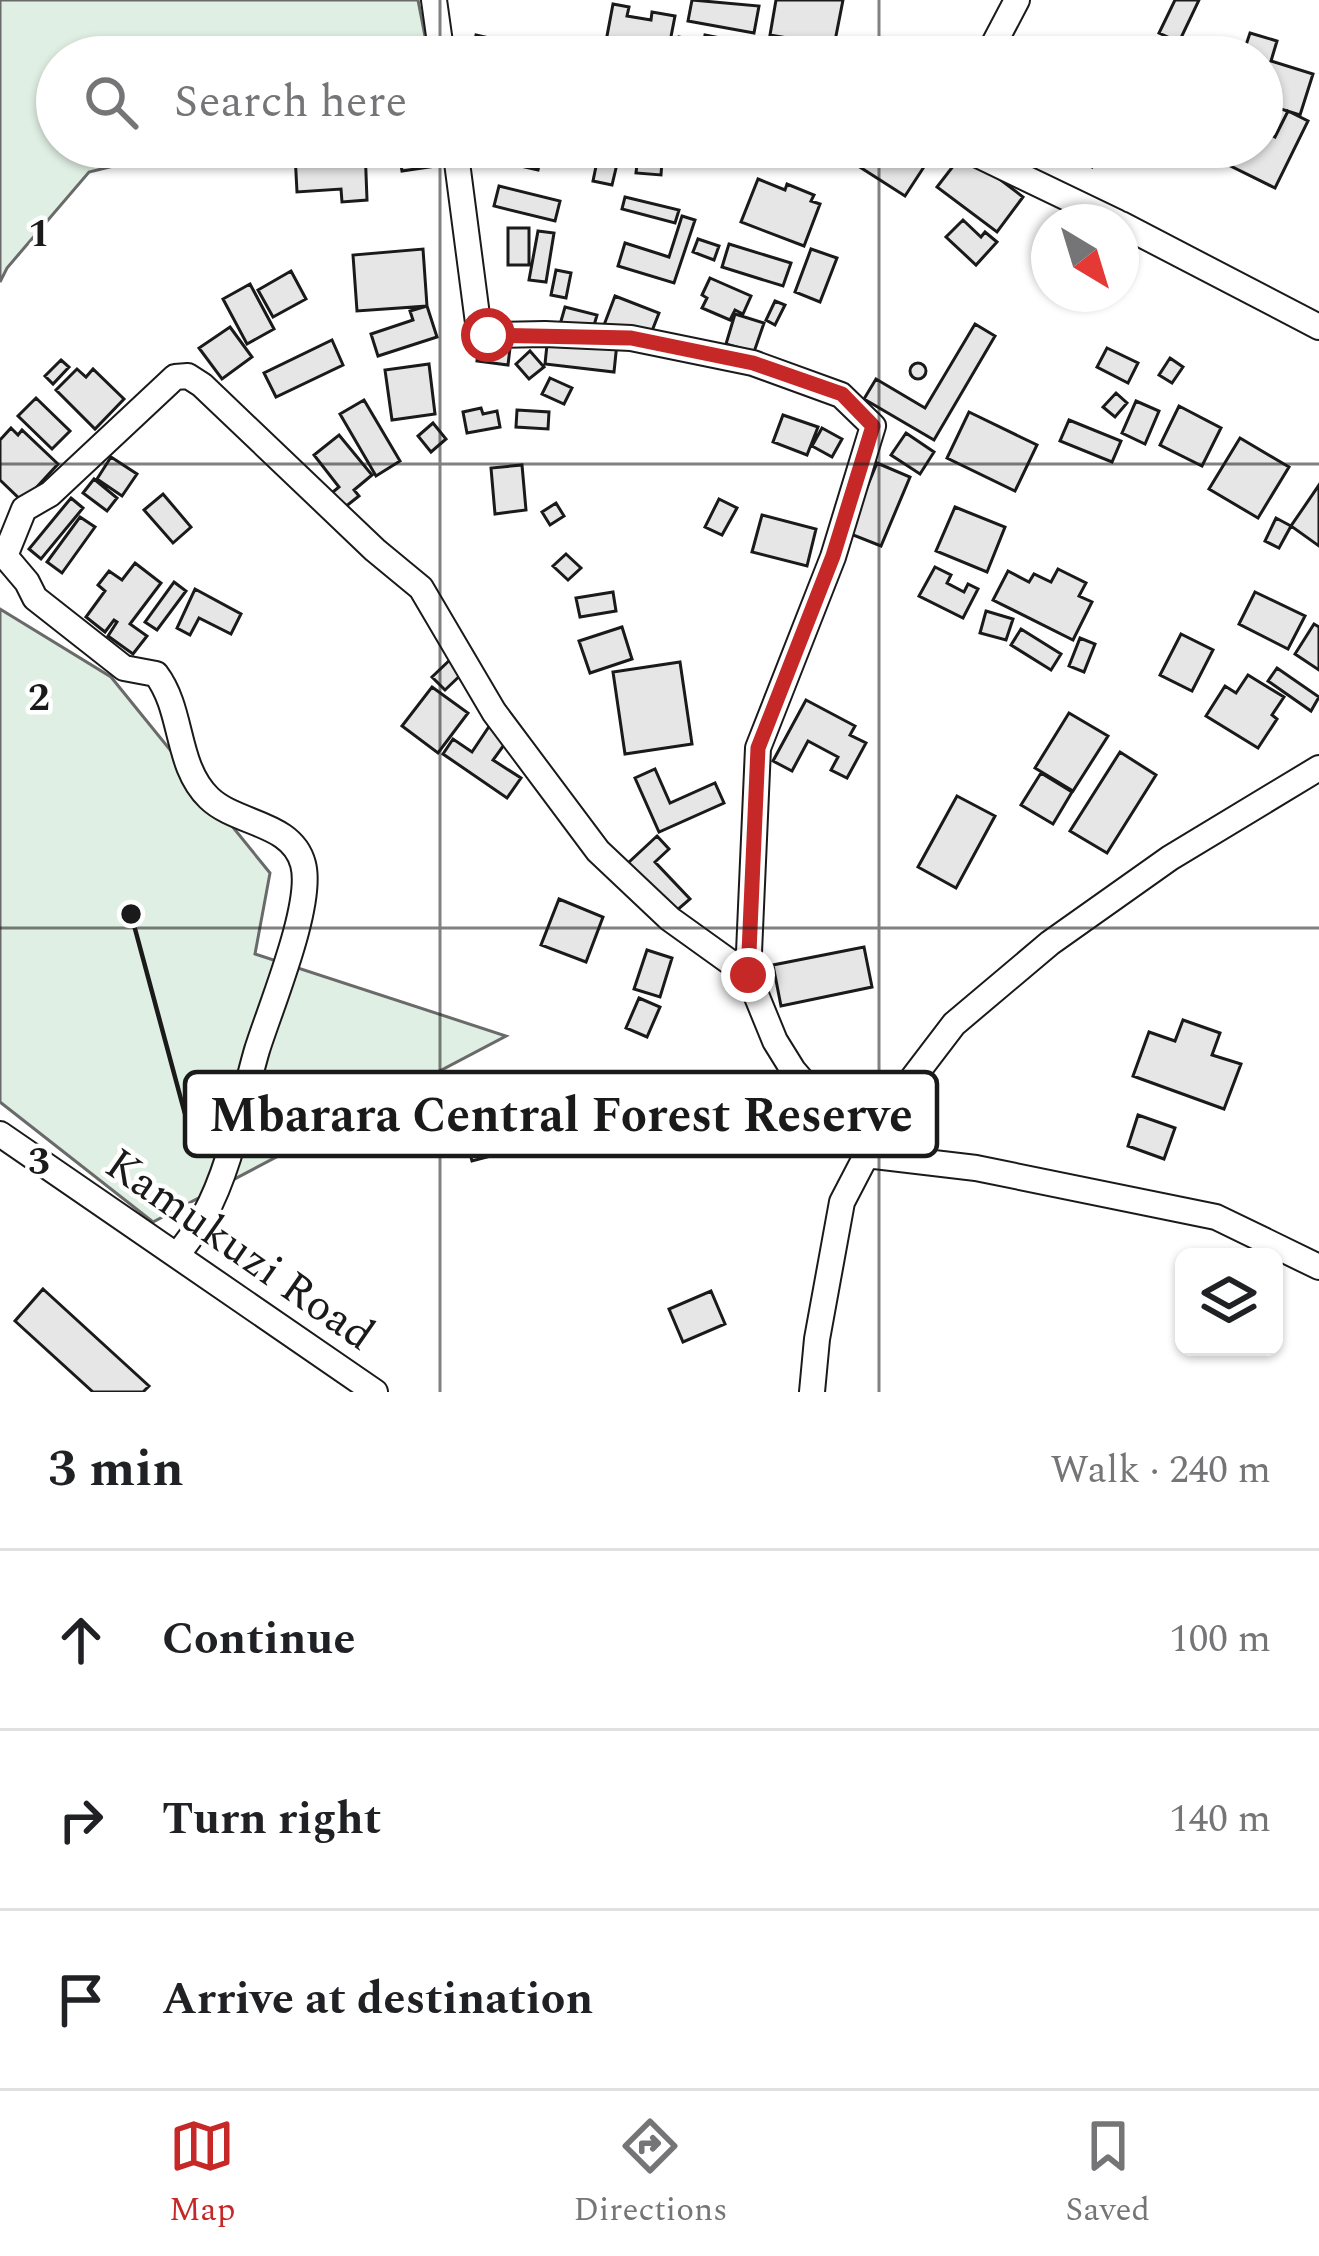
<!DOCTYPE html>
<html lang="en">
<head>
<meta charset="utf-8">
<style>
	body { margin:0; font-family:Spectral,serif; background:#f6f6f6; color:#202124 }
	.controls { position:absolute; right:36px; bottom:36px; display:grid; overflow:hidden; border-radius:18px; box-shadow:0 3px 9px #0004 }
	.controls button { width:108px; height:108px; display:grid; place-items:center; padding:0; border:0; border-bottom:3px solid #e0e0e0; background:#fff; color:#202124; font:60px sans-serif }
	.compass { position:absolute; left:1031px; top:204px; width:108px; height:108px; border-radius:50%; background:#fff; box-shadow:0 3px 9px #0004; rotate:142deg }
	.stop { position:absolute; width:36px; height:36px; margin:-27px; border:9px solid #c62828; border-radius:50%; background:#fff }
	.stop.end { background:#c62828; border-color:#fff; box-shadow:0 3px 12px #0008 }
	.list { margin:0; padding:0; list-style:none }
	h2 { display:flex; justify-content:space-between; align-items:center; height:156px; margin:0; padding:0 48px; font-size:51px }
	h2 small { font-size:39px; font-weight:400; color:#757577 }
	.list li { display:grid; grid-template-columns:78px 1fr auto; gap:36px; align-items:center; box-sizing:border-box; height:180px; padding:0 48px; border-top:3px solid #e0e0e0 }
	.list b { display:block; font-size:45px; white-space:nowrap }
	.list em { font-size:39px; font-style:normal; color:#757577 }
	.icon { flex:none; width:66px; height:66px; fill:none; stroke:currentColor; stroke-width:2; stroke-linecap:round; stroke-linejoin:round }
	.map { position:relative; flex:none; width:1319px; height:1392px; overflow:hidden }
	.search { position:absolute; background:#fff; box-shadow:0 3px 9px #0004; left:36px; right:36px; top:36px; height:132px; display:flex; align-items:center; gap:30px; box-sizing:border-box; padding:0 42px; border-radius:66px; color:#757577; font-size:45px }
	.sheet { height:696px; background:#fff }
	nav { display:flex; justify-content:space-around; align-items:center; box-sizing:border-box; height:168px; border-top:3px solid #e0e0e0; background:#fff; font-size:33px; color:#757577 }
	nav a { display:grid; justify-items:center; gap:6px }
	nav .on { color:#c62828 }
	.map>svg:first-child { display:block }
	.green { fill:#e0efe3; stroke:#6a6a6a; stroke-width:3 }
	.building { fill:#e6e6e6; stroke:#1a1a1a; stroke-width:3 }
	.lines { fill:none; stroke-linecap:round; stroke-linejoin:round }
	.street-casing { stroke:#1a1a1a; stroke-width:28 }
	.street { stroke:#fff; stroke-width:24 }
	.route { stroke:#c62828; stroke-width:15 }
	.grid { fill:none; stroke:#1a1a1a; stroke-width:3; stroke-opacity:0.55 }
	.labels { text-anchor:middle; stroke-width:9; stroke-linejoin:round; paint-order:stroke }
	.street-label { font-size:45px; fill:#1a1a1a; stroke:#fff }
	.grid-label { font-size:39px; text-anchor:middle; font-weight:bold; fill:#1a1a1a; stroke:#fff; stroke-width:9; stroke-linejoin:round; paint-order:stroke }
	.leader { fill:none; stroke:#1a1a1a; stroke-width:4.5 }
	.callout-dot { fill:#1a1a1a; stroke:#fff; stroke-width:4.5 }
	.callout { fill:#fff; stroke:#1a1a1a; stroke-width:4.5 }
	.callout-label { font-size:48px; text-anchor:middle; font-weight:bold; fill:#1a1a1a }
</style>
</head>
<body>
<div class="map">
<svg width="1319" height="1392" viewBox="0 0 1319 1392">
	<rect width="100%" height="100%" fill="#fff"/>
	<path class="green" d="M 0,0 L 418,0 L 429,57 L 57,57 L 57,147 L 191,147 L 89,172 L 7,268 L 0,282 Z
		M 0,609 L 111,677 L 270,873 L 255,954 L 506,1036 L 153,1222 L 0,1102 Z"/>
	<path class="building" d="M 692,0 L 759,6 L 754,33 L 688,21 Z
		M 776,0 L 843,0 L 834,46 L 770,35 Z
		M 1175,0 L 1199,0 L 1179,42 L 1159,33 Z
		M 613,4 L 629,7 L 627,16 L 651,20 L 652,12 L 675,16 L 668,52 L 610,40 L 607,36 Z
		M 1250,33 L 1277,41 L 1271,61 L 1313,74 L 1300,115 L 1262,103 L 1262,57 L 1242,57 Z
		M 476,35 L 572,57 L 471,57 Z
		M 705,35 L 735,41 L 733,47 L 754,51 L 753,57 L 675,57 L 679,37 L 704,42 Z
		M 1083,38 L 1122,57 L 1047,57 L 1052,46 L 1073,57 Z
		M 1288,111 L 1308,121 L 1275,188 L 1192,147 L 1262,147 L 1262,131 L 1275,137 Z
		M 340,147 L 365,147 L 367,200 L 342,202 L 341,189 L 297,192 L 295,154 L 340,151 Z
		M 398,147 L 433,147 L 436,166 L 402,171 Z
		M 478,147 L 543,147 L 538,170 L 476,156 Z
		M 600,147 L 621,147 L 612,185 L 593,181 Z
		M 639,147 L 663,147 L 661,175 L 636,173 Z
		M 862,147 L 924,147 L 933,153 L 905,196 L 852,162 Z
		M 1070,147 L 1102,147 L 1092,167 L 1067,154 Z
		M 964,152 L 1023,197 L 997,232 L 937,187 Z
		M 758,179 L 785,190 L 787,184 L 814,195 L 811,201 L 820,204 L 804,246 L 741,222 Z
		M 499,186 L 560,201 L 555,221 L 494,206 Z
		M 625,197 L 679,210 L 675,223 L 622,209 Z
		M 682,216 L 695,220 L 674,283 L 618,266 L 625,243 L 669,257 Z
		M 963,220 L 981,237 L 985,232 L 997,242 L 976,265 L 946,237 Z
		M 508,228 L 529,228 L 529,265 L 508,265 Z
		M 538,231 L 554,233 L 546,282 L 529,280 Z
		M 698,239 L 719,246 L 714,260 L 693,252 Z
		M 729,244 L 791,263 L 783,286 L 722,267 Z
		M 423,249 L 427,306 L 357,311 L 353,255 Z
		M 811,249 L 837,258 L 820,302 L 795,292 Z
		M 556,270 L 571,273 L 566,298 L 551,295 Z
		M 291,271 L 306,299 L 273,317 L 258,290 Z
		M 710,278 L 751,296 L 743,314 L 735,310 L 730,320 L 702,308 L 707,298 L 702,295 Z
		M 250,284 L 274,329 L 247,344 L 223,299 Z
		M 615,296 L 659,313 L 648,341 L 604,325 Z
		M 775,301 L 785,305 L 775,325 L 766,320 Z
		M 427,306 L 437,337 L 378,356 L 371,334 L 413,320 L 410,311 Z
		M 565,307 L 597,315 L 591,336 L 559,328 Z
		M 735,314 L 764,323 L 754,352 L 726,344 Z
		M 975,324 L 995,336 L 934,440 L 864,399 L 876,379 L 925,408 Z
		M 230,327 L 252,357 L 222,379 L 199,348 Z
		M 548,335 L 617,343 L 614,372 L 545,364 Z
		M 332,340 L 343,365 L 276,397 L 264,373 Z
		M 479,344 L 510,348 L 508,365 L 477,361 Z
		M 1107,348 L 1138,363 L 1128,383 L 1097,367 Z
		M 530,351 L 544,367 L 529,379 L 516,364 Z
		M 1170,358 L 1183,367 L 1172,383 L 1159,375 Z
		M 61,360 L 69,367 L 53,384 L 45,376 Z
		M910 371a8 8 0 1 1 16 0a8 8 0 1 1-16 0Z
		M 429,364 L 435,414 L 392,420 L 385,370 Z
		M 77,369 L 86,377 L 93,369 L 124,399 L 95,429 L 56,390 Z
		M 550,378 L 572,388 L 564,404 L 542,394 Z
		M 1116,393 L 1127,403 L 1115,417 L 1103,407 Z
		M 36,398 L 70,431 L 52,449 L 18,416 Z
		M 364,400 L 400,461 L 376,476 L 340,414 Z
		M 1136,401 L 1159,411 L 1145,444 L 1122,433 Z
		M 1179,406 L 1221,428 L 1202,466 L 1160,445 Z
		M 481,408 L 483,414 L 497,411 L 500,427 L 467,433 L 463,412 Z
		M 517,410 L 549,412 L 548,429 L 516,427 Z
		M 969,412 L 1037,445 L 1015,491 L 947,458 Z
		M 783,415 L 818,427 L 807,455 L 773,442 Z
		M 1069,420 L 1121,441 L 1112,462 L 1060,441 Z
		M 433,423 L 446,439 L 431,452 L 418,436 Z
		M 11,428 L 18,435 L 22,430 L 58,464 L 23,502 L 0,480 L 0,440 Z
		M 822,428 L 842,439 L 832,457 L 812,446 Z
		M 906,433 L 934,452 L 920,474 L 891,455 Z
		M 339,435 L 372,475 L 354,490 L 359,496 L 340,511 L 328,496 L 339,487 L 314,455 Z
		M 1240,438 L 1289,467 L 1258,518 L 1209,489 Z
		M 111,457 L 137,474 L 122,496 L 97,479 Z
		M 877,463 L 910,477 L 881,546 L 848,533 Z
		M 522,465 L 526,510 L 495,514 L 491,468 Z
		M 94,479 L 117,498 L 107,511 L 83,493 Z
		M 1319,485 L 1319,546 L 1291,526 Z
		M 163,494 L 191,527 L 173,543 L 144,510 Z
		M 71,498 L 83,508 L 41,559 L 29,549 Z
		M 719,499 L 737,508 L 722,535 L 705,527 Z
		M 556,503 L 564,516 L 550,525 L 542,512 Z
		M 955,507 L 1005,527 L 987,572 L 936,551 Z
		M 762,515 L 816,529 L 807,566 L 752,552 Z
		M 80,517 L 95,527 L 62,573 L 47,562 Z
		M 1276,518 L 1291,526 L 1279,548 L 1265,541 Z
		M 566,554 L 581,568 L 568,580 L 553,566 Z
		M 135,563 L 161,583 L 130,624 L 147,636 L 133,654 L 108,636 L 117,622 L 114,620 L 105,632 L 86,617 L 105,591 L 98,585 L 109,571 L 122,580 Z
		M 935,567 L 951,575 L 947,583 L 964,592 L 968,584 L 978,589 L 963,618 L 919,596 Z
		M 1058,569 L 1086,583 L 1079,596 L 1092,602 L 1073,640 L 993,600 L 1008,571 L 1029,582 L 1034,574 L 1051,582 Z
		M 174,582 L 186,591 L 157,630 L 145,622 Z
		M 195,589 L 241,614 L 231,634 L 199,618 L 190,635 L 177,628 Z
		M 613,592 L 616,611 L 580,617 L 576,598 Z
		M 1255,592 L 1305,616 L 1288,649 L 1239,624 Z
		M 986,611 L 1013,619 L 1006,640 L 980,633 Z
		M 1314,624 L 1319,627 L 1319,670 L 1295,654 Z
		M 622,627 L 632,659 L 590,673 L 579,641 Z
		M 1021,629 L 1061,654 L 1051,670 L 1011,645 Z
		M 1181,634 L 1213,650 L 1192,691 L 1160,675 Z
		M 1080,638 L 1095,644 L 1084,672 L 1069,666 Z
		M 455,655 L 468,668 L 445,690 L 432,677 Z
		M 680,662 L 692,744 L 625,754 L 613,672 Z
		M 1277,668 L 1319,697 L 1311,711 L 1268,681 Z
		M 1248,675 L 1284,697 L 1272,715 L 1277,719 L 1258,748 L 1206,716 L 1225,686 L 1236,693 Z
		M 432,687 L 468,713 L 438,753 L 402,726 Z
		M 806,700 L 855,726 L 850,735 L 866,743 L 847,778 L 831,770 L 838,757 L 808,741 L 792,771 L 773,761 Z
		M 1069,713 L 1108,736 L 1073,791 L 1035,768 Z
		M 490,725 L 509,738 L 493,760 L 521,778 L 507,798 L 443,754 L 453,739 L 472,752 Z
		M 1120,752 L 1156,775 L 1107,853 L 1070,831 Z
		M 655,769 L 670,803 L 715,783 L 724,803 L 659,832 L 635,778 Z
		M 1041,773 L 1072,792 L 1053,824 L 1021,805 Z
		M 957,796 L 995,816 L 956,888 L 918,867 Z
		M 657,836 L 669,849 L 655,862 L 690,899 L 675,912 L 628,863 Z
		M 559,899 L 603,917 L 586,962 L 541,945 Z
		M 864,947 L 872,987 L 781,1006 L 773,965 Z
		M 647,950 L 672,958 L 660,997 L 634,989 Z
		M 639,998 L 660,1007 L 647,1037 L 626,1028 Z
		M 1183,1020 L 1220,1033 L 1212,1055 L 1241,1064 L 1224,1109 L 1133,1076 L 1149,1032 L 1175,1041 Z
		M 497,1104 L 510,1151 L 472,1161 L 459,1115 Z
		M 1138,1115 L 1175,1128 L 1164,1159 L 1128,1146 Z
		M 43,1289 L 149,1386 L 143,1392 L 93,1392 L 15,1321 Z
		M 711,1291 L 725,1324 L 683,1342 L 669,1309 Z"/>
	<g class="lines">
		<defs>
			<path id="street" d="M 434,0 L 442,57
				M 987,57 L 1017,0
				M 455,147 L 478,323 L 488,335 L 545,334 L 631,338 L 753,363 L 841,395 L 873,426 L 833,557 L 758,748 L 748,975 L 775,1041 L 793,1070 L 866,1155 L 976,1168 L 1216,1217 L 1319,1267
				M 961,147 L 1117,222
				M 1121,224 L 1319,327
				M 0,1134 L 375,1392
				M 178,1254 C 187,1242 197,1230 204,1216 C 232,1165 241,1105 257,1050 C 270,1008 314,904 303,864 C 292,822 237,825 209,798 C 175,765 184,711 156,674 L 124,668 L 35,598 L 27,582 L 5,556 L 24,509 L 50,494 L 175,377 L 188,376 L 202,385 L 375,550 L 421,588 L 494,712 L 598,851 L 670,919 L 748,975
				M 812,1392 L 817,1339 L 842,1202 L 893,1104 L 954,1024 L 1050,943 L 1170,858 L 1319,768"/>
		</defs>
		<use href="#street" class="street-casing"/>
		<use href="#street" class="street"/>
	</g>
	<g class="lines">
		<path class="route" d="M 488,335 L 631,338 L 753,363 L 842,394 L 873,426 L 833,556 L 758,748 L 748,975"/>
	</g>
	<path class="grid" d="M 440,0 L 440,57M 879,0 L 879,57M 440,147 L 440,1392M 879,147 L 879,1392M 0,464 L 1319,464M 0,928 L 1319,928"/>
	<g class="labels">
		<g class="street-label">
			<text transform="translate(241 1248) rotate(35)" y="16">Kamukuzi Road</text>
		</g>
	</g>
	<g class="grid-label">
		<text x="39" y="246">1</text>
		<text x="39" y="710">2</text>
		<text x="39" y="1174">3</text>
	</g>
	<path class="leader" d="M131 914L185 1114"/>
	<circle class="callout-dot" cx="131" cy="914" r="12"/>
	<rect class="callout" x="185" y="1072" width="752" height="84" rx="12"/>
	<g class="callout-label">
		<text x="561" y="1131">Mbarara Central Forest Reserve</text>
	</g>
</svg>
<div class="controls">
<button><svg class="icon" aria-label="layers" viewBox="0 0 24 24"><path d="M12 4l9 5-9 5-9-5zM3 14l9 5 9-5"/></svg></button>
</div>
<svg class="compass" viewBox="-18 -18 36 36"><path d="M0-13l5 13h-10z" fill="#e53935"/><path d="M0 13l5-13h-10z" fill="#757577"/></svg>
<div class="stop" style="left:488px;top:335px"></div>
<div class="stop end" style="left:748px;top:975px"></div>
<div class="search"><svg class="icon" aria-label="search" viewBox="0 0 24 24"><circle cx="10" cy="10" r="6"/><path d="M15 15l6 6"/></svg>Search here</div>
</div>
<section class="sheet">
<h2>3 min<small>Walk · 240 m</small></h2>
<ul class="list">
<li><svg class="icon" aria-label="ahead" viewBox="0 0 24 24"><path d="M12 20V5M6 11l6-6 6 6"/></svg><div><b>Continue</b></div><em>100 m</em></li>
<li><svg class="icon" aria-label="right" viewBox="0 0 24 24"><path d="M7 20v-9h11M14 6l5 5-5 5"/></svg><div><b>Turn right</b></div><em>140 m</em></li>
<li><svg class="icon" aria-label="arrive" viewBox="0 0 24 24"><path d="M6 21V4h12l-3 4 3 4H6"/></svg><div><b>Arrive at destination</b></div></li>
</ul>
</section>
<nav>
<a class="on"><svg class="icon" aria-label="map" viewBox="0 0 24 24"><path d="M3 6l6-2 6 2 6-2v14l-6 2-6-2-6 2zM9 4v14M15 6v14"/></svg>Map</a>
<a><svg class="icon" aria-label="directions" viewBox="0 0 24 24"><path d="M12 3l9 9-9 9-9-9zM9 14v-3h6M13 9l2 2-2 2"/></svg>Directions</a>
<a><svg class="icon" aria-label="saved" viewBox="0 0 24 24"><path d="M7 4h10v16l-5-4-5 4z"/></svg>Saved</a>
</nav>
</body>
</html>
